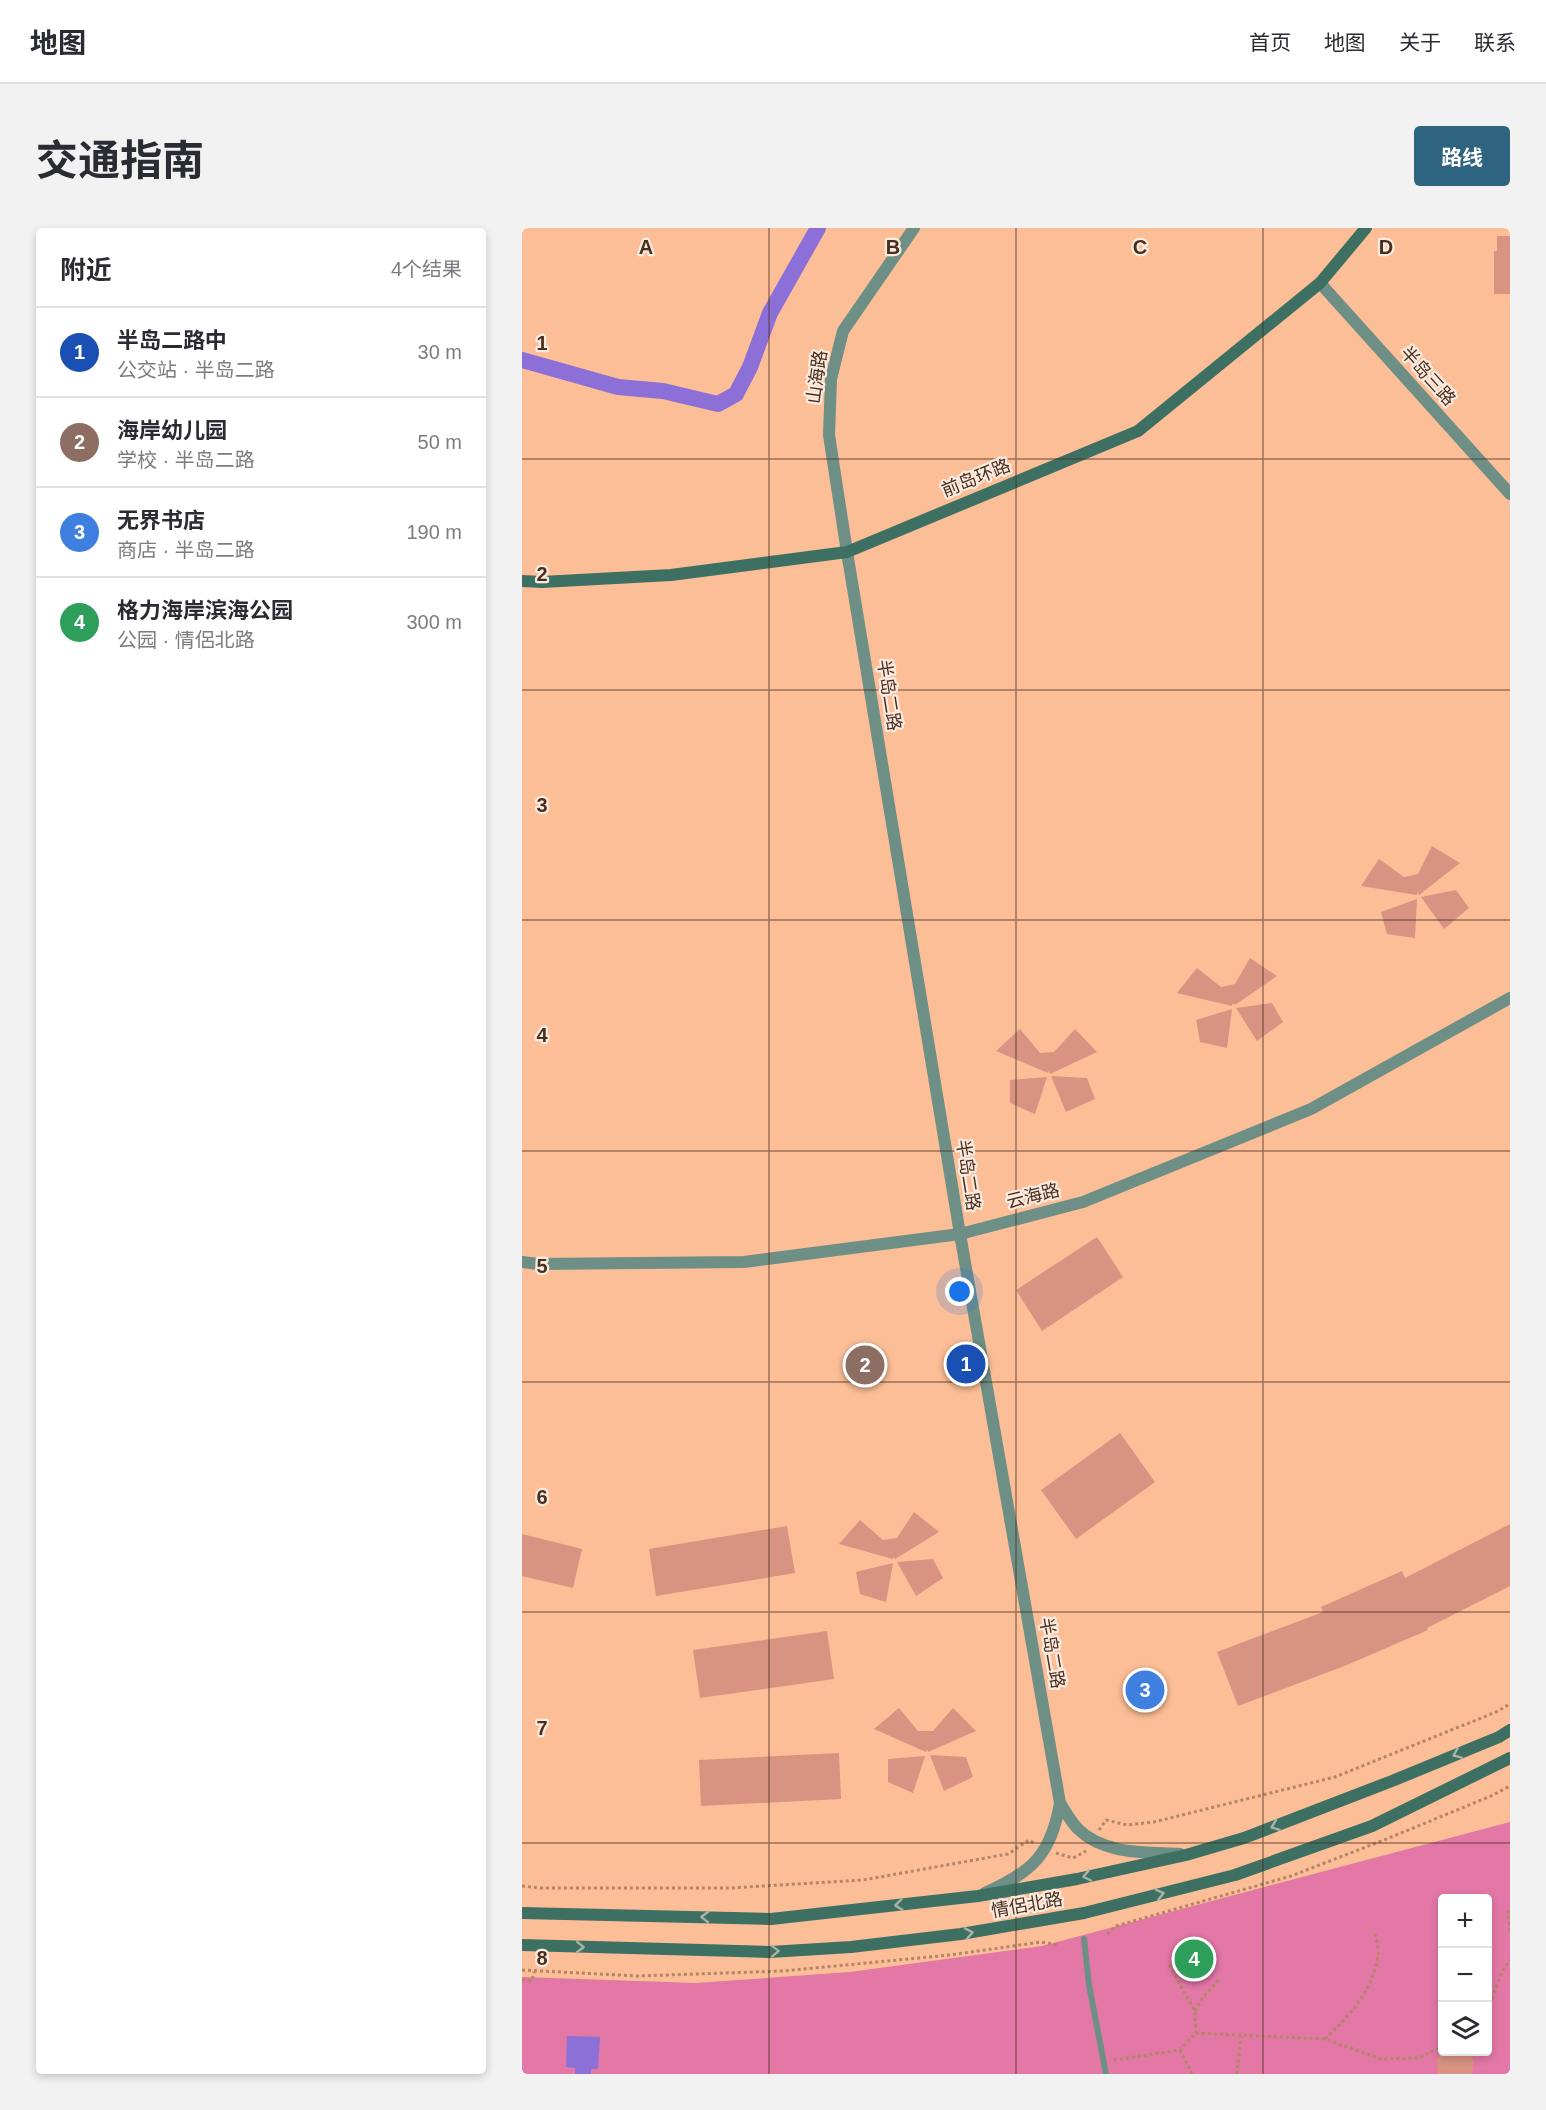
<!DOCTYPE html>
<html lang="zh">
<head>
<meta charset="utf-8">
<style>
	body { margin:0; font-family:Arial,"Noto Sans SC",sans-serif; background:#f2f2f3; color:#2b2b33 }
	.controls { position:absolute; right:18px; bottom:18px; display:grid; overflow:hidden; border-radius:6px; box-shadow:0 3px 9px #0003 }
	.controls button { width:54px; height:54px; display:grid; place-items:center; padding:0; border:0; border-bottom:2px solid #e1e1e2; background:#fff; color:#2b2b33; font:30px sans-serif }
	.you { position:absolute; left:438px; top:1064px; width:21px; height:21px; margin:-15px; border:4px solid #fff; border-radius:50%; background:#1a73e8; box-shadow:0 0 0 9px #1a73e833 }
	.badge { display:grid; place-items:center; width:39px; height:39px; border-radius:50%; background:#2f6480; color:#fff; font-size:20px; font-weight:700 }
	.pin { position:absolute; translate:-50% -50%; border:3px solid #fff; box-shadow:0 2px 6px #0006 }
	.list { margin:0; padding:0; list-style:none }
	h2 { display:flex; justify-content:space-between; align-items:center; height:78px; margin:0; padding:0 24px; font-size:26px }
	h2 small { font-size:20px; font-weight:400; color:#7c7c81 }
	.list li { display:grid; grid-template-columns:39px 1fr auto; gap:18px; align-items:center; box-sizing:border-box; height:90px; padding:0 24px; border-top:2px solid #e1e1e2 }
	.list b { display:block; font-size:22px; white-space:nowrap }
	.list p { margin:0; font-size:20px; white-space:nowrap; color:#7c7c81 }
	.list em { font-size:20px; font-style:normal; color:#7c7c81 }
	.icon { flex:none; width:33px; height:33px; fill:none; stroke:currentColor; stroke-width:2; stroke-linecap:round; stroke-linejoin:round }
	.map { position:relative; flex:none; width:988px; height:1846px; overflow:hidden; border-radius:6px }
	header { display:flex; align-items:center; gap:36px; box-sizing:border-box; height:84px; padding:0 30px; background:#fff; border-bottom:2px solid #e1e1e2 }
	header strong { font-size:28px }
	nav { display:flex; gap:33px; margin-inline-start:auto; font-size:21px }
	.intro { display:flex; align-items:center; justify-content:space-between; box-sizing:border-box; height:144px; padding:0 36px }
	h1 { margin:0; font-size:42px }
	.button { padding:15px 27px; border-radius:6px; background:#2f6480; color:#fff; font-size:21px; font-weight:700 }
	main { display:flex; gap:36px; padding:0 36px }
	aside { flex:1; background:#fff; border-radius:6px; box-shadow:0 3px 9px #0003 }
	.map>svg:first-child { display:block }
	.green { fill:#e377a6; fill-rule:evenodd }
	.water { fill:#8c6fd7 }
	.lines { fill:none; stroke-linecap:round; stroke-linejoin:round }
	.canal { stroke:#8c6fd7; stroke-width:16 }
	.building { fill:#d89382 }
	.path { stroke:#b48567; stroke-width:3; stroke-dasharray:3 3; stroke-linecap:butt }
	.lane { stroke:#6e8f85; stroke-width:6 }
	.street { stroke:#6e8f85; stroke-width:12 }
	.secondary { stroke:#3d7062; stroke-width:12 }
	.oneway { stroke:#a7b3a6 }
	.grid { fill:none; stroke:#483020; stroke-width:1.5; stroke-opacity:0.55 }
	.labels { text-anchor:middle; stroke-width:4.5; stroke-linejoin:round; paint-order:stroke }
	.street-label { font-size:18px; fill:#483020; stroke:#fdeade }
	.grid-label { font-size:20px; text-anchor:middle; font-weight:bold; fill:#483020; stroke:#fdeade; stroke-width:4.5; stroke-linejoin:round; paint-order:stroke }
</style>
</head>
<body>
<header>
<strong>地图</strong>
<nav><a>首页</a><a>地图</a><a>关于</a><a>联系</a></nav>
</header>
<div class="intro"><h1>交通指南</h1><a class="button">路线</a></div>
<main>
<aside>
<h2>附近<small>4个结果</small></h2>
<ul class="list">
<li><span class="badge" style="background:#1a4fb4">1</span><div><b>半岛二路中</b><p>公交站 · 半岛二路</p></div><em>30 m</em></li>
<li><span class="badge" style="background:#8d6e63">2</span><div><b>海岸幼儿园</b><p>学校 · 半岛二路</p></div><em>50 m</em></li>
<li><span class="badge" style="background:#3f7fe0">3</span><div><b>无界书店</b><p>商店 · 半岛二路</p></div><em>190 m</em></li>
<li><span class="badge" style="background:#2e9e5b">4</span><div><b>格力海岸滨海公园</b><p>公园 · 情侶北路</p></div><em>300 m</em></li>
</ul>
</aside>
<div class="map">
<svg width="988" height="1846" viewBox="0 0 988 1846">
	<rect width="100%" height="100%" fill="#fcbe97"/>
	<path class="green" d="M 988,1594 L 988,1846 L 0,1846 L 0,1749 L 174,1755 L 328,1744 L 520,1718 ZM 921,1670 L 966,1670 L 966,1824 L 921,1824 Z"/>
	<path class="water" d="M 45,1808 L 78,1809 L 76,1841 L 69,1841 L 69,1846 L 53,1846 L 53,1840 L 44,1839 Z"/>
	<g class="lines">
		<path class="canal" d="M 0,132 L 96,159 L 141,163 L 196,176 L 214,166 L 228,139 L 248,85 L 296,0"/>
	</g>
	<path class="building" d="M 975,8 L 988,8 L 988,66 L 972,66 L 972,23 L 975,23 Z
		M 910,618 L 938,635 L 897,667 L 895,664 L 895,667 L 839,658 L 857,631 L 882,649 L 896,646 Z
		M 934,662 L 947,680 L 922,701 L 899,669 Z
		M 895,671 L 893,710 L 865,706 L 859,684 Z
		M 728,730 L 755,748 L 713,777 L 711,775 L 710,778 L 655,765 L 675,740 L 699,759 L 713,756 Z
		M 750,775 L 761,794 L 735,813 L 714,780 Z
		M 710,781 L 705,820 L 678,814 L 674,792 Z
		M 498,801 L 518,825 L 532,824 L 553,801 L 575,824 L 528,846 L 527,843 L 526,845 L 474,823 Z
		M 529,848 L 565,850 L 573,871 L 544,884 Z
		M 525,849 L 513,886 L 488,875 L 488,852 Z
		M 575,1009 L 601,1049 L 520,1103 L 494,1062 Z
		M 598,1205 L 633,1254 L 554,1311 L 519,1262 Z
		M 392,1284 L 417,1304 L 373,1331 L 372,1329 L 371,1331 L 317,1316 L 338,1292 L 361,1312 L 375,1310 Z
		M 988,1296 L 988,1358 L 905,1400 L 906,1402 L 825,1437 L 716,1478 L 695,1424 L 801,1384 L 799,1379 L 880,1343 L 883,1350 Z
		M 265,1298 L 273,1345 L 134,1368 L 127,1321 Z
		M 0,1306 L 60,1321 L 51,1360 L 0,1348 Z
		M 411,1331 L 421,1350 L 394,1368 L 375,1334 Z
		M 371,1335 L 364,1374 L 338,1366 L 334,1344 Z
		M 305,1403 L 312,1451 L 178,1470 L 171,1422 Z
		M 377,1480 L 396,1503 L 411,1503 L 431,1480 L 454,1503 L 406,1524 L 405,1521 L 404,1524 L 352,1501 Z
		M 317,1525 L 319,1571 L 179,1578 L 177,1532 Z
		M 408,1527 L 444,1529 L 451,1549 L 422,1563 Z
		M 403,1528 L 391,1565 L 366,1554 L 366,1531 Z
		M 919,1824 L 947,1824 L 952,1833 L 950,1846 L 916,1846 L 915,1832 Z"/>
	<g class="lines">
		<path class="path" d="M 577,1602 L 584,1592 L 605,1597 L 632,1594 L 813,1549 L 974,1484 L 988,1476
			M 534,1625 L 551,1630 L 564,1623
			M 0,1658 L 19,1660 L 208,1660 L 341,1652 L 486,1626 L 507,1612 L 512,1615
			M 986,1682 L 988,1703
			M 585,1706 L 594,1698 L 769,1648 L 862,1612 L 969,1568 L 988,1558
			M 647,1737 L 673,1783 L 674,1805
			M 0,1742 L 116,1748 L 261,1743 L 428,1727 L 519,1714 L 537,1717
			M 0,1752 L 10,1753 L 12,1744
			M 966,1782 L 980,1743 L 988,1732
			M 673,1783 L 681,1769 L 697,1752
			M 803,1811 C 827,1788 851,1763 856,1728 C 857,1721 854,1712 853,1705
			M 658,1822 L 670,1846
			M 592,1832 L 658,1822 L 674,1805 L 803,1811 L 859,1831 L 897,1830 L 921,1818
			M 715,1846 L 719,1808"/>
		<path class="lane" d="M 562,1711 L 567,1757 L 584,1846"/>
		<path class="street" d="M 392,0 L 321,103 L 309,151 L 307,207 L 325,324 L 438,1006 L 538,1575 C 529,1627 510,1644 463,1665
			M 798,55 L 988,266
			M 0,1034 L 16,1036 L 222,1034 L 438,1006 L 561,974 L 789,881 L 988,770
			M 538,1575 C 543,1583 549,1594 556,1601 C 583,1627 623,1624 658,1626"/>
		<path class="secondary" d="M 0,353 L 20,354 L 149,347 L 325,324 L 616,203 L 798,55 L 844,0
			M 0,1685 L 249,1691 L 456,1668 L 555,1651 L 664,1627 L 722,1610 L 870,1553 L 977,1509 L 988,1502
			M 0,1717 L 248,1724 L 329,1719 L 439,1706 L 562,1685 L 713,1647 L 850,1598 L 988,1530"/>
	</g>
	<defs><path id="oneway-chevron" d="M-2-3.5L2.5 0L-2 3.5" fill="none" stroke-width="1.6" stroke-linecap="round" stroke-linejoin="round" transform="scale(1.5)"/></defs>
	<g class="oneway">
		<use href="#oneway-chevron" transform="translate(935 1526) rotate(157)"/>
		<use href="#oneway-chevron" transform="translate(753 1598) rotate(159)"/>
		<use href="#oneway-chevron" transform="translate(565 1648) rotate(168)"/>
		<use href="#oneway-chevron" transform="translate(638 1666) rotate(-14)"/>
		<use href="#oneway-chevron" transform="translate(377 1677) rotate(174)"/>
		<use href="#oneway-chevron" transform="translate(183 1689) rotate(-179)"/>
		<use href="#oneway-chevron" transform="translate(447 1705) rotate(-10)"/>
		<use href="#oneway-chevron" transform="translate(58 1719) rotate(1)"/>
		<use href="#oneway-chevron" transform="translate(253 1723) rotate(-2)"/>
	</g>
	<path class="grid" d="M 247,0 L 247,1846M 494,0 L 494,1846M 741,0 L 741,1846M 0,231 L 988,231M 0,462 L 988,462M 0,692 L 988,692M 0,923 L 988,923M 0,1154 L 988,1154M 0,1384 L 988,1384M 0,1615 L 988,1615"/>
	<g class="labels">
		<g class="street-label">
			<text transform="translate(906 148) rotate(48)" y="6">半岛三路</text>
			<text transform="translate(295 149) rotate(-82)" y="6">山海路</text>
			<text transform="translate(454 250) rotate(-22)" y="6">前岛环路</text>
			<text transform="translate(367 467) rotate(81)" y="6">半岛二路</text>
			<text transform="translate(446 947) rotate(81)" y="6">半岛二路</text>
			<text transform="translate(511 968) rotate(-14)" y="6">云海路</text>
			<text transform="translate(530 1425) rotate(80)" y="6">半岛二路</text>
			<text transform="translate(505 1677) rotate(-10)" y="6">情侶北路</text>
		</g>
	</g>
	<g class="grid-label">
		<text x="124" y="26">A</text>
		<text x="371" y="26">B</text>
		<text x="618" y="26">C</text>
		<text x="864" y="26">D</text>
		<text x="20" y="122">1</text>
		<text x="20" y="353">2</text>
		<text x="20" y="584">3</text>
		<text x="20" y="814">4</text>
		<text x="20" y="1045">5</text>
		<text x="20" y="1276">6</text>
		<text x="20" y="1507">7</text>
		<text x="20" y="1737">8</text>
	</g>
</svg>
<div class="controls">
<button>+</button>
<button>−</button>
<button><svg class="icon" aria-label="layers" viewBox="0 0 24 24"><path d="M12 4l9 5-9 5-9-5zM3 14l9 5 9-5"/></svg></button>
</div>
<div class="you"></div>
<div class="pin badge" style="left:444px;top:1136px;background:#1a4fb4">1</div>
<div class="pin badge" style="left:343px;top:1137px;background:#8d6e63">2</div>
<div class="pin badge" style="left:623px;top:1462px;background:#3f7fe0">3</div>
<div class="pin badge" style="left:672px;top:1731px;background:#2e9e5b">4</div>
</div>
</main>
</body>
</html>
